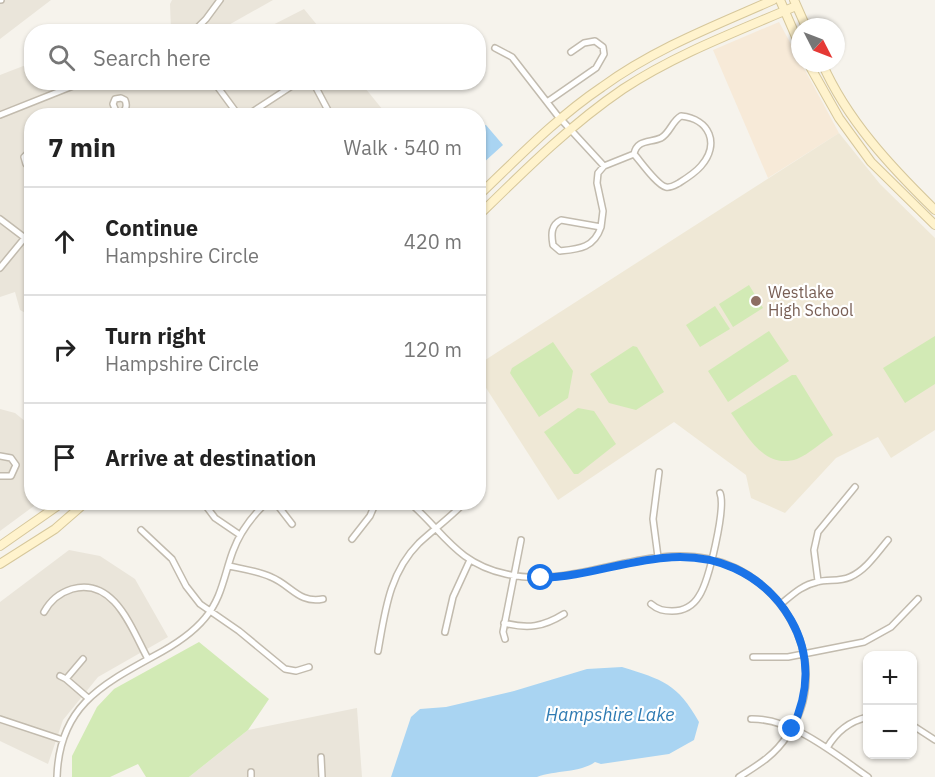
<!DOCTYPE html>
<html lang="en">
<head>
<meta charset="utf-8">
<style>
	body { margin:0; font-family:"IBM Plex Sans",sans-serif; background:#f6f6f6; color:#222 }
	.controls { position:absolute; right:18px; bottom:18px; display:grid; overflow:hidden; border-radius:12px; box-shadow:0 2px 4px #0004 }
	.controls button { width:54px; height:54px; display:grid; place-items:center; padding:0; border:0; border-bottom:2px solid #e0e0e0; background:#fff; color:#222; font:30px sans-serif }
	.compass { position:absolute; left:791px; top:18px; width:54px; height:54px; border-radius:50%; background:#fff; box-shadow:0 2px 4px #0004; rotate:132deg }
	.stop { position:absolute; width:18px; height:18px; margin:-14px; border:4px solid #1a73e8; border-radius:50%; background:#fff }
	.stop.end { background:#1a73e8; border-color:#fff; box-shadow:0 2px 6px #0008 }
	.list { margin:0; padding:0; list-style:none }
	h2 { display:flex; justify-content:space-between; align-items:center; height:78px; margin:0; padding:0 24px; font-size:26px }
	h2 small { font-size:20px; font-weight:400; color:#767676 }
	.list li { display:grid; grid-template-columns:39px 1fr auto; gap:18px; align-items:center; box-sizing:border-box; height:108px; padding:0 24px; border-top:2px solid #e0e0e0 }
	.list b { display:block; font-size:22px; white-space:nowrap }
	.list p { margin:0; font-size:20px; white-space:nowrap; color:#767676 }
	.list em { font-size:20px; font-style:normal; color:#767676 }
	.icon { flex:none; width:33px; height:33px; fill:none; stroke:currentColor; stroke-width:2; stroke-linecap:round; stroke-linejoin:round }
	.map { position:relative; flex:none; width:935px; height:777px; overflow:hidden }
	.search { position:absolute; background:#fff; box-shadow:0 2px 4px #0004; left:24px; top:24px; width:462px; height:66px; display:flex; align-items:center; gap:15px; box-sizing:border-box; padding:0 21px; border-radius:24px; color:#767676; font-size:22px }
	.panel { position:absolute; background:#fff; box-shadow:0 2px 4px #0004; left:24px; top:108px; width:462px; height:402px; border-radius:24px }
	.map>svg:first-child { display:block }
	.residential { fill:#eae5da }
	.commercial { fill:#f7ead8 }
	.education { fill:#efe8d6 }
	.green { fill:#d2eab5 }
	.water { fill:#a9d4f2 }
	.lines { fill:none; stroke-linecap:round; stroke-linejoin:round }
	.street-casing { stroke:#c2bbae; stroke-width:8 }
	.secondary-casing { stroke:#d6c79b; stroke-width:10 }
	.street { stroke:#fff; stroke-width:5 }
	.secondary { stroke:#fff3cd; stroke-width:8 }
	.route { stroke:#1a73e8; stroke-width:8 }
	.education-dot { fill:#8d6e63; stroke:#fff; stroke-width:2 }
	.labels { text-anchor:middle; stroke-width:4.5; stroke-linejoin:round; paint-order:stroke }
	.education-label { font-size:16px; fill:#785e54; stroke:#fff; text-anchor:start }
	.water-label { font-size:18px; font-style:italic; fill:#2e7ab2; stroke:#fff }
</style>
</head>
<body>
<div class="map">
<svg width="935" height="777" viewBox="0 0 935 777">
	<rect width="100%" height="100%" fill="#f6f3ec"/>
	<path class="residential" d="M 0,0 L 51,0 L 0,39 Z
		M 172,0 L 273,0 L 218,31 L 169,32 L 171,30 L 170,4 Z
		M 304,9 L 322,31 L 259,32 Z
		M 31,63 L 32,82 L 361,83 L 387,115 L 32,116 L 31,316 L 20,310 L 15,292 L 0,297 L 0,75 Z
		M 0,409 L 15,413 L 31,426 L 32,502 L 38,503 L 0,531 Z
		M 69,550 L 100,556 L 135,579 L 168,637 L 98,677 L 63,720 L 48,764 L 0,741 L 0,602 Z
		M 357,708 L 362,777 L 189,777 L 248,730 Z"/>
	<path class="commercial" d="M 779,22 L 839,133 L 768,178 L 713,50 Z"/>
	<path class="education" d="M 839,133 L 880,184 L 935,238 L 935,430 L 891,458 L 878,437 L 836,458 L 785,513 L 751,498 L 746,475 L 674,422 L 558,500 L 479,377 L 479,364 Z"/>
	<path class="green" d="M 749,285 L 763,308 L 733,327 L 719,304 Z
		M 715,306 L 730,329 L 700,347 L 686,325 Z
		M 769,331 L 789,361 L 728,402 L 708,371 Z
		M 935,336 L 935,384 L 905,403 L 883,368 Z
		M 553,342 L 573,371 L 568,398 L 539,417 L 510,373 L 512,368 Z
		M 633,346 L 637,347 L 664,392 L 636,410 L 609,403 L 590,374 Z
		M 792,375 L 796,375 L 833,435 C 822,442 809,454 797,459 C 764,470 746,434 731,413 Z
		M 578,408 L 594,411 L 616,444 L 578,474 L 574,474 L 544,432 Z
		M 199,642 L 269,699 L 248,730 L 189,777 L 146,777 L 138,764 L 110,777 L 72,777 L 72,756 L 97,707 L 114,689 Z"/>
	<path class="water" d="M 486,125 L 503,145 L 482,164 L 479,163 L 479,128 Z
		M 622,667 C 663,680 677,683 699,722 L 694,740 L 669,754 L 601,764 L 595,762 C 580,773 555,770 537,777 L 391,777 L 411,717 L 420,709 L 446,707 L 514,691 L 587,669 Z"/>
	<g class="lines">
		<defs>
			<path id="street" d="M 0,0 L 1,0
				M 277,31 L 277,32
				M 193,32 L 206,19 L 220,0
				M 495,48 L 512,57 L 557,115 L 604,166
				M 214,82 L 239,116
				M 313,82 L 331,116
				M 547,102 L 596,68 L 604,54 L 603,47 L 595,41 L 584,43 L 571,52
				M 0,115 L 83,82
				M 118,116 L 113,104 L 115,99 L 121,98 L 125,100 C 128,107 125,110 120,116
				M 246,116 L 298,82
				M 681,116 C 710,119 720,144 701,166 C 695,173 687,178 679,183 C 675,185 671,188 666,187 C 657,185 641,162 634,154 C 637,139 650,143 661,138 C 670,133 672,121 681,116 Z
				M 32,153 L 27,154 L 24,157 L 26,164 L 32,169
				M 0,219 L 25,238
				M 561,220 L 601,227 C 594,248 579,249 560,251 L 553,245 C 551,234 551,225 561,220 Z
				M 601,227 L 603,211 L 597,183 L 598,173 L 604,166 L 634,154
				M 0,268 L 32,229
				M 0,456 L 11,458 L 16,465 L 11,476 L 0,476
				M 203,502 L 215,518 L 240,535
				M 275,502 L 292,524
				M 409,502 C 444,532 456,563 506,574 C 574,590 641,544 709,559 C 786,576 835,666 787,736 C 775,755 758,765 739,777
				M 141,530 L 172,559 L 186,586 L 200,604 L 239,631 L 285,669 L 296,671 L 309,667
				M 352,539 L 370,516 L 376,502
				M 658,557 L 653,519 L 659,472
				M 229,566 C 243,569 258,571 271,577 C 291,585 299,604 323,599
				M 818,581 L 814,550 L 818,532 L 855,487
				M 651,604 C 658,610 664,611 672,611 C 684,611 693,606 699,596 C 709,581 726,508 720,493
				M 781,604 C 792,595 802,585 817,582 C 828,579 839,582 850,577 C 866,570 877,553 888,540
				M 44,612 C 50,601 59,593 72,589 C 115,577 132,630 148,659
				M 504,623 C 528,629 543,627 564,614
				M 445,632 L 453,597 L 470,560
				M 505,639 L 503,632 L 521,540
				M 378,651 C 385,612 389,573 419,543 C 434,529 451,517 465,502
				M 753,657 L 788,657 L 864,642 L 891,627 L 918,599
				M 60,676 L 66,679 L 88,698
				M 66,679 L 83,659
				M 0,719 L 63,740
				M 751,719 C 792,718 835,754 868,777
				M 912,725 L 935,740
				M 827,748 C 836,732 850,721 868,717
				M 321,757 L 322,777
				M 251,772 L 251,777
				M 57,777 C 59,708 99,686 154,656 C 173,646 191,635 205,618 C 222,598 224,575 233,551 C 240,532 252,516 267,502"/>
			<path id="secondary" d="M 780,0 L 800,46
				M 794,0 L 806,27
				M 808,63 L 839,118 L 871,162 L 935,225
				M 822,63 C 847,120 891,167 935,210
				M 478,196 C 518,158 556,118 602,87 C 654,49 714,26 773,0
				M 478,216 C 524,171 570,125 623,89 C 676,54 738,31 796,6
				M 0,546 L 63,502
				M 0,564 L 55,529 L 86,502"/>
		</defs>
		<use href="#street" class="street-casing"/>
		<use href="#secondary" class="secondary-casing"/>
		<use href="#street" class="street"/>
		<use href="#secondary" class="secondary"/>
	</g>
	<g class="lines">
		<path class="route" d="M 541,578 C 607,576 670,539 734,568 C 758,579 778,597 791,620 C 811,655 809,693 792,729"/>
	</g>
	<circle class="education-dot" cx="756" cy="301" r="6"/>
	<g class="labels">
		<g class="education-label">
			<text x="768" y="298">Westlake<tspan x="768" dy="18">High School</tspan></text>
		</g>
		<g class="water-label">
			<text x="610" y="721">Hampshire Lake</text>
		</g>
	</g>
</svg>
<div class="controls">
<button>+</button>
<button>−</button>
</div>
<svg class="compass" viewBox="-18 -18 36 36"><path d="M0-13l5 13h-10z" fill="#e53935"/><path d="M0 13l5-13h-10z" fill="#767676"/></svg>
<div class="stop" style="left:541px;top:578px"></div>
<div class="stop end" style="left:792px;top:729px"></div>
<div class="search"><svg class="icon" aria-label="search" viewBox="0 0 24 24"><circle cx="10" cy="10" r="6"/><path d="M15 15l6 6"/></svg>Search here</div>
<section class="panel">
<h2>7 min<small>Walk · 540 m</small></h2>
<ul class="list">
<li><svg class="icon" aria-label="ahead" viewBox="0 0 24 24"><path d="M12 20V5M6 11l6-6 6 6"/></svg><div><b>Continue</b><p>Hampshire Circle</p></div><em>420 m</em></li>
<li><svg class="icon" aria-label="right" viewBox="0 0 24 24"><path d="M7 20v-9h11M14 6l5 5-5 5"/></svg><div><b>Turn right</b><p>Hampshire Circle</p></div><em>120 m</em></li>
<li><svg class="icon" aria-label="arrive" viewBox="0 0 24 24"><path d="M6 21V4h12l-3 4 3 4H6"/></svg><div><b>Arrive at destination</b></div></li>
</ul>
</section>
</div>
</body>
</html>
